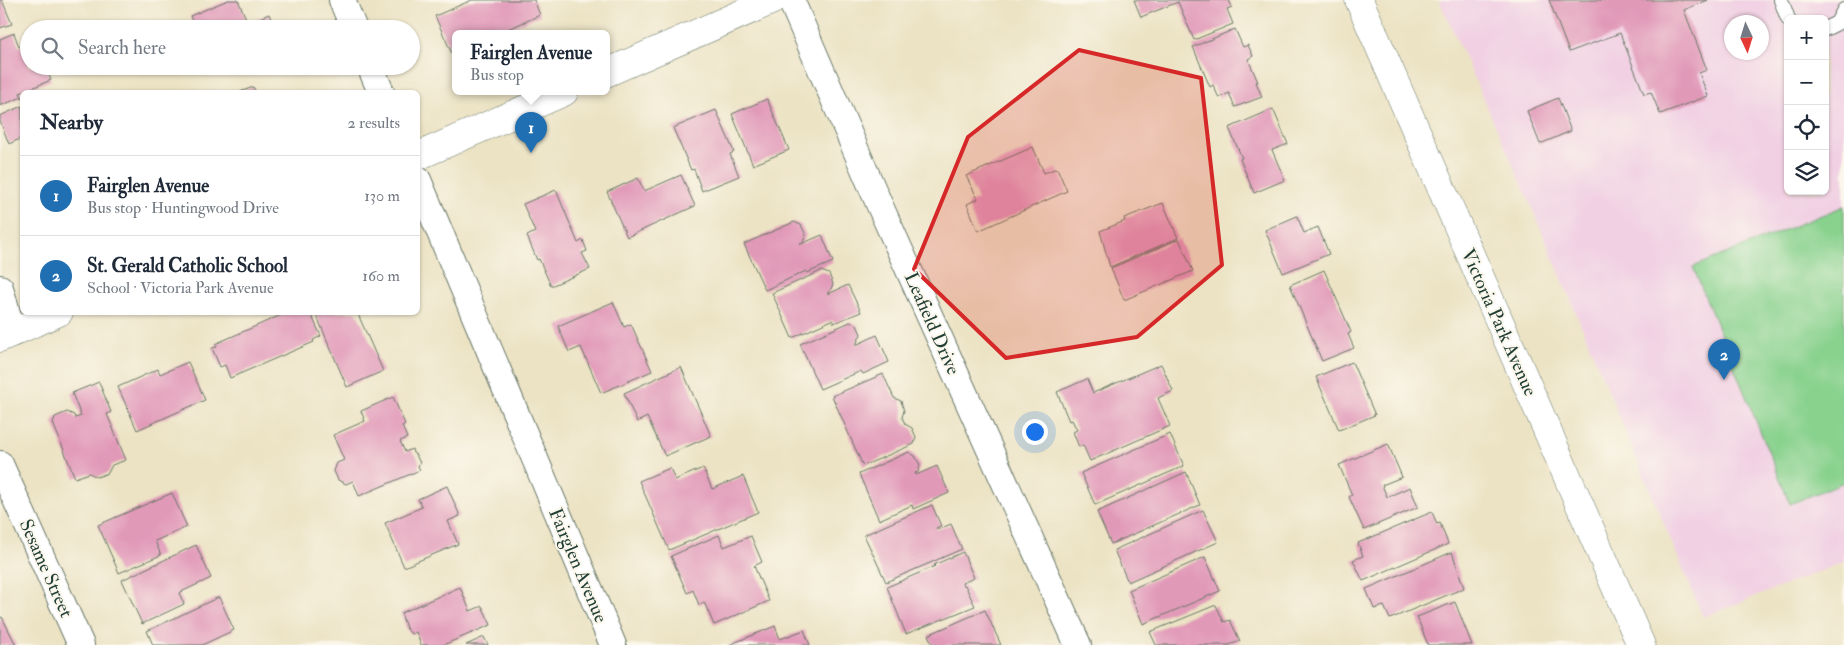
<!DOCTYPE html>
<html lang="en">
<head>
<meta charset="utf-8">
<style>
	body { margin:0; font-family:"IM FELL Double Pica",serif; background:#f2f2f3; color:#1f2937 }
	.controls { position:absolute; right:15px; top:15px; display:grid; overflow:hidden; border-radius:8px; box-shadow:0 1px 4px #0004 }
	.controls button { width:45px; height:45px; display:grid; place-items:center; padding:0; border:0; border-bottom:1px solid #e0e1e3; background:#fff; color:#1f2937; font:25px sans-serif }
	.compass { position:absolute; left:1724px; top:15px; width:45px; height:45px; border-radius:50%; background:#fff; box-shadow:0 1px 4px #0004; rotate:176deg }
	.you { position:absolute; left:1034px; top:431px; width:18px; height:18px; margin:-12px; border:4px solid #fff; border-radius:50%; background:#1a73e8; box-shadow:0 0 0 8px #1a73e833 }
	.badge { display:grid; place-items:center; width:32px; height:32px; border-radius:50%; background:#1f6fb2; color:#fff; font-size:16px; font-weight:700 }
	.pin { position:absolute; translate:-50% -41px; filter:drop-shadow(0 1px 2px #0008) }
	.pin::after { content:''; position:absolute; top:26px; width:18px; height:15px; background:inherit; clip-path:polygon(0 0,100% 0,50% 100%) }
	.popup { position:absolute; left:452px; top:30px; width:158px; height:65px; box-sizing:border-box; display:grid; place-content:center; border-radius:8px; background:#fff; filter:drop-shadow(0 1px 4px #0005); font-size:16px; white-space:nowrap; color:#747a83 }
	.popup b { font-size:19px; color:#1f2937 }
	.popup::after { content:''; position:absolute; left:50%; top:100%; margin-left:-10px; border:10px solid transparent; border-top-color:#fff }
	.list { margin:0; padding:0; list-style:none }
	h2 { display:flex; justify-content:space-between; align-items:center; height:65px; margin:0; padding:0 20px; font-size:21px }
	h2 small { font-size:16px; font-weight:400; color:#747a83 }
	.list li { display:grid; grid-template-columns:32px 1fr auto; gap:15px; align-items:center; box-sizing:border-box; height:80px; padding:0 20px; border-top:1px solid #e0e1e3 }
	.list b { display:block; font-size:19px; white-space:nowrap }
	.list p { margin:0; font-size:16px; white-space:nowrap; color:#747a83 }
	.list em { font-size:16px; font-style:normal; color:#747a83 }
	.icon { flex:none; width:28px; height:28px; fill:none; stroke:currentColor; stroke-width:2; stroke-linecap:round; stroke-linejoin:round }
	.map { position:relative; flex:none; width:1844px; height:645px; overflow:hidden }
	.search { position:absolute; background:#fff; box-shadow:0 1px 4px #0004; left:20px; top:20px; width:400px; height:55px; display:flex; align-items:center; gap:12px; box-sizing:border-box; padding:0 18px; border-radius:28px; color:#747a83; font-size:19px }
	.panel { position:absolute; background:#fff; box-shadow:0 1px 4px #0004; left:20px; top:90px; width:400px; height:225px; border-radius:8px }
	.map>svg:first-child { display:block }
	.built { fill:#f1d0e3; fill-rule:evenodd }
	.green { fill:#89d28e; stroke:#548861 }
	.building { fill:#e199b8 }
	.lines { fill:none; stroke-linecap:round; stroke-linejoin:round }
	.service-casing { stroke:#677766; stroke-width:16 }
	.minor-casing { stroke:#677766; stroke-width:28 }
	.tertiary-casing { stroke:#677766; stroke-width:29 }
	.secondary-casing { stroke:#677766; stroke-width:29 }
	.service { stroke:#fff; stroke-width:14 }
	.minor { stroke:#fff; stroke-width:26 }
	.tertiary { stroke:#fff; stroke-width:28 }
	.secondary { stroke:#fff; stroke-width:28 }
	.marked { fill:#d62828; fill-opacity:0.2; stroke:#d62828; stroke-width:4; stroke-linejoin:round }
	.labels { text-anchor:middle; stroke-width:4; stroke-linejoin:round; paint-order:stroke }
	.street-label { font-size:19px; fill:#1f3d34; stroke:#fbf7ec }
</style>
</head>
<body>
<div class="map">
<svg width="1844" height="645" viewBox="0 0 1844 645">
	<rect width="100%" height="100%" fill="#fbf7ec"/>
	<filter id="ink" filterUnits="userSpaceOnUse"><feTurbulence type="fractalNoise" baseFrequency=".02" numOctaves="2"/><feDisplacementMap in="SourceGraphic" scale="10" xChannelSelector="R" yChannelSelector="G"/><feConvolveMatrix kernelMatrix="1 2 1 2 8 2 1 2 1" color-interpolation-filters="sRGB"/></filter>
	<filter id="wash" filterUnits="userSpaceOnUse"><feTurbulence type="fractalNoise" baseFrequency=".0096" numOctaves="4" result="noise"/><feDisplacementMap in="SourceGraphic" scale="20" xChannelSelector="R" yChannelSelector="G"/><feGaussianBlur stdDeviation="1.12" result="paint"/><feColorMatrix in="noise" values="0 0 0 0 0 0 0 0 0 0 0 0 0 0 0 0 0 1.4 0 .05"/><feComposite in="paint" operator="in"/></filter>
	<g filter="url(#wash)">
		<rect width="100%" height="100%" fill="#ece3c4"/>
		<path class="built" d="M 1439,0 L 1844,0 L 1844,562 L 1703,617 L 1528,198 ZM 1788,19 L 1825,19 L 1825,191 L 1788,191 ZM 1732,22 L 1762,22 L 1762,52 L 1732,52 Z"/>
		<path class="green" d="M 1844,206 L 1844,482 L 1790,504 L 1693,267 Z"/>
		<g id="blocks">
			<path class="building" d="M 0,0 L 2,0 L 12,24 L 0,28 Z
				M 228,0 L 238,0 L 248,23 L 269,14 L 275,29 L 195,29 L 190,16 Z
				M 472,0 L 534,0 L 540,15 L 497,34 L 456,34 L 456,52 L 452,54 L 435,16 Z
				M 1134,0 L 1229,0 L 1232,7 L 1227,9 L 1233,24 L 1194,40 L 1178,2 L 1141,17 Z
				M 1549,0 L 1708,0 L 1684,10 L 1707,70 L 1699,73 L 1708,96 L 1660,114 L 1651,92 L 1644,94 L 1620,33 L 1569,52 Z
				M 1235,29 L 1243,47 L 1248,45 L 1253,56 L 1248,59 L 1258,82 L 1256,82 L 1262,97 L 1235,107 L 1229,93 L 1219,98 L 1213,85 L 1210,87 L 1193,47 Z
				M 14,33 L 19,47 L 29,43 L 29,66 L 45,66 L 51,80 L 20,93 L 22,97 L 0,106 L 0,39 Z
				M 253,87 L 256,92 L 240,92 Z
				M 1558,98 L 1571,131 L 1540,144 L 1527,111 Z
				M 767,99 L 789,150 L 753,165 L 732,114 Z
				M 22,106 L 22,138 L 9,144 L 0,121 L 0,116 Z
				M 1273,109 L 1288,144 L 1272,150 L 1285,180 L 1254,193 L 1240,159 L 1242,158 L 1229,128 Z
				M 716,110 L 734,152 L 730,154 L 739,176 L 702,191 L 694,169 L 691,170 L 673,128 Z
				M 1033,147 L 1044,173 L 1057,168 L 1067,191 L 978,231 L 967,204 L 978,199 L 966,176 Z
				M 681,175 L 695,206 L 627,237 L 607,192 L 638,178 L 644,191 Z
				M 556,190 L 578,243 L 583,240 L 587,251 L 582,253 L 590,269 L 551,286 L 539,259 L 537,260 L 527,236 L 535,232 L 523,204 Z
				M 1163,203 L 1178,238 L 1110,267 L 1100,231 L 1125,221 L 1124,218 Z
				M 1297,216 L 1304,233 L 1318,227 L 1329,254 L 1283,273 L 1265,230 Z
				M 794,222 L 801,225 L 806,235 L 803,242 L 800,243 L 801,244 L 822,235 L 833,262 L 807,273 L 806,271 L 765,290 L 744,244 Z
				M 1179,239 L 1193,271 L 1124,300 L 1111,268 Z
				M 1324,270 L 1351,332 L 1348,334 L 1354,348 L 1322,361 L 1290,285 Z
				M 821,271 L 829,274 L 833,284 L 830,291 L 828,292 L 828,294 L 848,285 L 861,312 L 834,323 L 832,320 L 792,338 L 772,293 Z
				M 613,302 L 624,327 L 631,324 L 652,371 L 601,393 L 581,347 L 569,352 L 558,326 Z
				M 288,312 L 310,312 L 321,336 L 313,340 L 314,342 L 230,378 L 225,365 L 220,367 L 212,348 L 217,347 L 215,344 Z
				M 315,312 L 357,312 L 383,371 L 347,387 Z
				M 850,322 L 857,325 L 861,334 L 856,345 L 877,335 L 889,362 L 863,374 L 861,371 L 820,389 L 800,344 Z
				M 188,362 L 205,400 L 137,430 L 118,387 L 158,369 L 160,374 Z
				M 1352,362 L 1375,415 L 1339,430 L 1316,377 Z
				M 1161,364 L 1173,391 L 1158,398 L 1170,426 L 1090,461 L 1083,445 L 1079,447 L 1073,432 L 1077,430 L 1072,420 L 1069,421 L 1057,392 L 1087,379 L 1093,393 Z
				M 681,367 L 711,436 L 665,456 L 647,417 L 637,422 L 624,393 Z
				M 883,374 L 894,398 L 901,401 L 904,411 L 902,417 L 905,424 L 912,428 L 916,437 L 914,444 L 863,466 L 832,396 Z
				M 99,382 L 111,412 L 107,414 L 126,460 L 112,465 L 108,473 L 97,477 L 89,473 L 75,478 L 53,423 L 55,417 L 67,412 L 74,415 L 75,418 L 81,416 L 72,393 Z
				M 393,397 L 405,424 L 402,426 L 407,438 L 400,441 L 405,452 L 412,449 L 413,453 L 416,455 L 420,463 L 418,466 L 420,470 L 359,496 L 353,481 L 346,484 L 338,480 L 334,471 L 337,463 L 344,460 L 333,435 L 365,421 L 361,411 Z
				M 1170,434 L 1184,466 L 1095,505 L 1081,473 Z
				M 1388,444 L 1402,477 L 1382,485 L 1387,497 L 1410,487 L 1418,507 L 1364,530 L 1349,497 L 1352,495 L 1339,465 Z
				M 909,452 L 915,456 L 920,465 L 918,472 L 915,473 L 916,475 L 937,466 L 949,493 L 913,509 L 912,505 L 879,520 L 859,474 Z
				M 670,468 L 675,480 L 703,468 L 712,489 L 743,476 L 758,512 L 669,550 L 639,481 Z
				M 1186,472 L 1200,505 L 1111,544 L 1097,512 Z
				M 447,486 L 460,516 L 448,521 L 458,544 L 404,567 L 385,523 L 422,507 L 418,499 Z
				M 172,493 L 187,527 L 155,541 L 161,555 L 119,573 L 98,525 Z
				M 932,505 L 941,526 L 936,528 L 937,530 L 951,524 L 962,549 L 886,582 L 864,535 Z
				M 1203,510 L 1218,542 L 1128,582 L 1114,550 Z
				M 1432,512 L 1437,524 L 1440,523 L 1448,544 L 1363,581 L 1353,560 L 1363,556 L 1358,543 Z
				M 719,535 L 724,547 L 751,536 L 762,562 L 754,566 L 769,601 L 714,625 L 704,602 L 699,605 L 693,590 L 687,593 L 671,556 Z
				M 196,545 L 211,578 L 179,593 L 184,604 L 142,624 L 122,580 Z
				M 963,552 L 974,578 L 962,583 L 963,585 L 965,585 L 975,606 L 906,634 L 887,587 L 935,566 L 934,565 Z
				M 1452,552 L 1464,588 L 1390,619 L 1384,606 L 1374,609 L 1366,589 Z
				M 1205,557 L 1220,591 L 1143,624 L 1129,590 Z
				M 460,587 L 470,611 L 482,606 L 491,625 L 443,645 L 421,645 L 416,632 L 411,634 L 406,628 L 401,613 Z
				M 219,597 L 234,630 L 202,645 L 153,645 L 147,631 Z
				M 1455,602 L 1472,645 L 1428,645 L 1417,617 Z
				M 1216,605 L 1224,622 L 1230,620 L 1240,641 L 1229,645 L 1156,645 L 1150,632 Z
				M 985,610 L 1001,645 L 933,645 L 928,635 Z
				M 2,617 L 16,645 L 0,645 L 0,618 Z
				M 775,626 L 780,639 L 804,630 L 810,645 L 729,645 Z
				M 484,637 L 488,645 L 466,645 Z"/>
		</g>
	</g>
	<g filter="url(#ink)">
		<use href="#blocks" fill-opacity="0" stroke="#677766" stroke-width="1"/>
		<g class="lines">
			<defs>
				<path id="service" d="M 1781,0 L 1788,19
					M 1825,29 L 1837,23 L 1844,10"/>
				<path id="minor" d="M 342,0 L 354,29
					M 791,0 L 880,206 L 1078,645
					M 370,66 L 381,92
					M 418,180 L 613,645
					M 0,288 L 13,333
					M 0,464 L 81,645"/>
				<path id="tertiary" d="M 606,73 L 773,0
					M 418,156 L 564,92
					M 0,338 L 59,312"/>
				<path id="secondary" d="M 1359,0 L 1641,645"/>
			</defs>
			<use href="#service" class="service-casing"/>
			<use href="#minor" class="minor-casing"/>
			<use href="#tertiary" class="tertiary-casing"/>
			<use href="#secondary" class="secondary-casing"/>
			<use href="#service" class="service"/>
			<use href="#minor" class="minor"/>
			<use href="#tertiary" class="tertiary"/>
			<use href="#secondary" class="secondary"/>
		</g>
	</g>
	<path class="marked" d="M 1079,50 L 1201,78 L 1222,265 L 1137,337 L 1006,358 L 914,269 L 968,137 Z"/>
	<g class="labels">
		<g class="street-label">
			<text transform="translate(1500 322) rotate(66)" y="7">Victoria Park Avenue</text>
			<text transform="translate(933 323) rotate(66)" y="7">Leafield Drive</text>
			<text transform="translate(579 565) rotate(67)" y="7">Fairglen Avenue</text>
			<text transform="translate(47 568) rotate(66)" y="7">Sesame Street</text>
		</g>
	</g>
</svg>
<div class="controls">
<button>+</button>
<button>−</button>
<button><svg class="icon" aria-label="locate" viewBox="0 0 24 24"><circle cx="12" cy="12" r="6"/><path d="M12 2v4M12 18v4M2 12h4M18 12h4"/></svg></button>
<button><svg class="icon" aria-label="layers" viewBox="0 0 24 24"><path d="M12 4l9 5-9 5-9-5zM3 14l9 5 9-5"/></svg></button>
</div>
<svg class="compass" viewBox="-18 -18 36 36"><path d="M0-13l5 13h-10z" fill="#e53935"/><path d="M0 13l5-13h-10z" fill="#747a83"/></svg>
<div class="you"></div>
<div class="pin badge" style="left:531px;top:153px">1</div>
<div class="popup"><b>Fairglen Avenue</b>Bus stop</div>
<div class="pin badge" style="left:1724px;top:380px">2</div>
<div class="search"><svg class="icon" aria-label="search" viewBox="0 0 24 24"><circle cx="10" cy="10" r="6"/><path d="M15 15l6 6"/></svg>Search here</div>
<section class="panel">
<h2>Nearby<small>2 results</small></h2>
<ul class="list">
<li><span class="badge">1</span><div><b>Fairglen Avenue</b><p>Bus stop · Huntingwood Drive</p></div><em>130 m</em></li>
<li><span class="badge">2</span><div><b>St. Gerald Catholic School</b><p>School · Victoria Park Avenue</p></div><em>160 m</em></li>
</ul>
</section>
</div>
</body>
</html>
